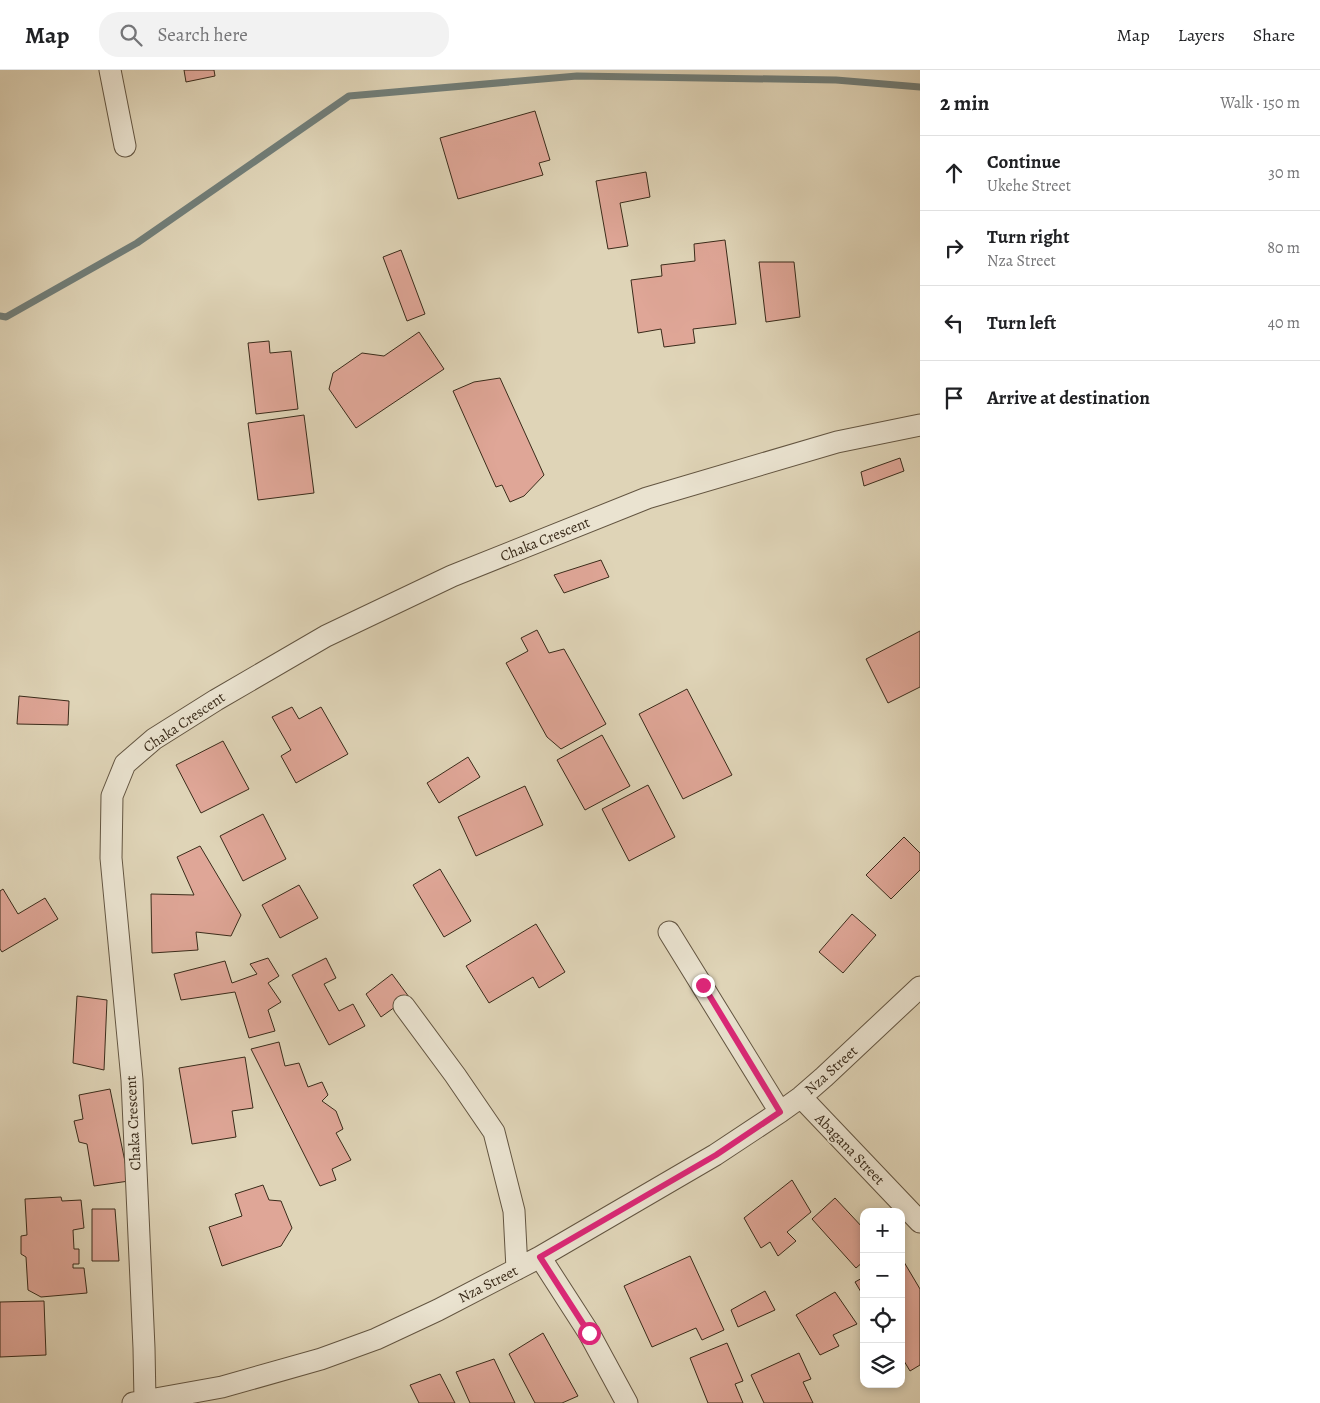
<!DOCTYPE html>
<html lang="en">
<head>
<meta charset="utf-8">
<style>
	body { margin:0; font-family:Alegreya,serif; background:#f2f2f2; color:#202124 }
	.controls { position:absolute; right:15px; bottom:15px; display:grid; overflow:hidden; border-radius:10px; box-shadow:0 2px 8px #0003 }
	.controls button { width:45px; height:45px; display:grid; place-items:center; padding:0; border:0; border-bottom:1px solid #e0e0e0; background:#fff; color:#202124; font:25px sans-serif }
	.stop { position:absolute; width:15px; height:15px; margin:-11px; border:4px solid #db2777; border-radius:50%; background:#fff }
	.stop.end { background:#db2777; border-color:#fff; box-shadow:0 1px 5px #0008 }
	.list { margin:0; padding:0; list-style:none }
	h2 { display:flex; justify-content:space-between; align-items:center; height:65px; margin:0; padding:0 20px; font-size:21px }
	h2 small { font-size:16px; font-weight:400; color:#757577 }
	.list li { display:grid; grid-template-columns:32px 1fr auto; gap:15px; align-items:center; box-sizing:border-box; height:75px; padding:0 20px; border-top:1px solid #e0e0e0 }
	.list b { display:block; font-size:19px; white-space:nowrap }
	.list p { margin:0; font-size:16px; white-space:nowrap; color:#757577 }
	.list em { font-size:16px; font-style:normal; color:#757577 }
	.icon { flex:none; width:28px; height:28px; fill:none; stroke:currentColor; stroke-width:2; stroke-linecap:round; stroke-linejoin:round }
	.map { position:relative; flex:none; width:920px; height:1333px; overflow:hidden }
	header { display:flex; align-items:center; gap:30px; box-sizing:border-box; height:70px; padding:0 25px; background:#fff; border-bottom:1px solid #e0e0e0 }
	header strong { font-size:24px }
	nav { display:flex; gap:28px; margin-inline-start:auto; font-size:18px }
	.search { width:350px; height:45px; background:#f2f2f2; display:flex; align-items:center; gap:12px; box-sizing:border-box; padding:0 18px; border-radius:20px; color:#757577; font-size:19px }
	main { display:flex }
	aside { flex:1; background:#fff }
	.map>svg:first-child { display:block }
	.lines { fill:none; stroke-linecap:round; stroke-linejoin:round }
	.stream { stroke:#717e79; stroke-width:7 }
	.building { fill:#dfa697; stroke:#3a2b1a }
	.minor-casing { stroke:#635541; stroke-width:23 }
	.minor { stroke:#eae3d0; stroke-width:21 }
	.route { stroke:#db2777; stroke-width:6 }
	.labels { text-anchor:middle; stroke-width:4; stroke-linejoin:round; paint-order:stroke }
	.street-label { font-size:15px; fill:#3a2b1a; stroke:#eae3d0 }
</style>
</head>
<body>
<header>
<strong>Map</strong>
<div class="search"><svg class="icon" aria-label="search" viewBox="0 0 24 24"><circle cx="10" cy="10" r="6"/><path d="M15 15l6 6"/></svg>Search here</div>
<nav><a>Map</a><a>Layers</a><a>Share</a></nav>
</header>
<main>
<div class="map">
<svg width="920" height="1333" viewBox="0 0 920 1333">
	<rect width="100%" height="100%" fill="#dfd4b7"/>
	<filter id="stains"><feTurbulence type="fractalNoise" baseFrequency=".004" numOctaves="4"/><feColorMatrix values="0 0 0 0 .2 0 0 0 0 .09 0 0 0 0 .02 0 0 0 .5 -.17"/></filter>
	<radialGradient id="worn" r=".72"><stop offset=".6" stop-color="#630" stop-opacity="0"/><stop offset="1" stop-color="#630" stop-opacity=".3"/></radialGradient>
	<g class="lines">
		<path class="stream" d="M 0,246 L 6,247 L 137,173 L 349,26 L 577,6 L 836,10 L 920,17"/>
	</g>
	<path class="building" d="M 184,0 L 214,0 L 215,6 L 186,12 Z
		M 535,41 L 550,90 L 539,93 L 543,105 L 458,129 L 440,68 Z
		M 646,102 L 650,127 L 620,133 L 628,176 L 608,179 L 596,111 Z
		M 725,170 L 736,254 L 693,259 L 695,273 L 664,277 L 661,259 L 638,263 L 631,210 L 662,206 L 661,195 L 695,191 L 694,174 Z
		M 401,180 L 425,244 L 407,251 L 383,187 Z
		M 759,192 L 794,192 L 800,247 L 766,252 Z
		M 419,262 L 444,299 L 356,358 L 329,319 L 333,303 L 362,283 L 384,286 Z
		M 269,271 L 270,283 L 291,281 L 298,339 L 256,344 L 248,273 Z
		M 500,308 L 544,405 L 524,426 L 510,432 L 502,415 L 496,417 L 453,321 L 474,312 Z
		M 304,345 L 314,423 L 258,430 L 248,353 Z
		M 900,388 L 904,401 L 864,416 L 861,402 Z
		M 601,490 L 609,507 L 564,523 L 554,505 Z
		M 537,560 L 549,583 L 564,579 L 606,654 L 561,679 L 547,667 L 506,593 L 528,581 L 521,568 Z
		M 920,561 L 920,617 L 888,633 L 866,589 Z
		M 687,619 L 732,705 L 683,729 L 639,644 Z
		M 19,626 L 69,631 L 68,655 L 17,654 Z
		M 292,637 L 299,649 L 321,637 L 348,684 L 296,713 L 281,686 L 291,680 L 272,647 Z
		M 602,665 L 630,716 L 585,740 L 557,690 Z
		M 223,671 L 249,719 L 201,743 L 176,695 Z
		M 468,687 L 480,707 L 439,733 L 427,713 Z
		M 648,715 L 675,767 L 629,791 L 602,739 Z
		M 525,716 L 543,755 L 476,786 L 458,747 Z
		M 263,744 L 286,789 L 243,811 L 220,766 Z
		M 904,767 L 920,783 L 920,800 L 891,829 L 866,805 Z
		M 200,776 L 241,845 L 231,866 L 196,862 L 198,880 L 152,883 L 151,824 L 194,825 L 177,787 Z
		M 440,799 L 471,851 L 444,867 L 413,815 Z
		M 299,815 L 318,848 L 280,868 L 262,835 Z
		M 3,819 L 18,844 L 45,828 L 58,849 L 2,882 L 0,879 L 0,821 Z
		M 852,844 L 876,865 L 843,903 L 819,882 Z
		M 536,854 L 565,902 L 539,918 L 533,907 L 489,933 L 466,896 Z
		M 268,888 L 279,906 L 268,913 L 281,932 L 268,940 L 275,961 L 249,968 L 235,922 L 181,930 L 174,904 L 225,891 L 232,913 L 257,904 L 250,894 Z
		M 326,888 L 336,908 L 324,914 L 339,941 L 353,934 L 365,956 L 329,975 L 292,905 Z
		M 392,904 L 409,927 L 381,947 L 366,924 Z
		M 77,926 L 107,930 L 104,1000 L 73,993 Z
		M 279,972 L 285,996 L 299,993 L 308,1017 L 322,1012 L 328,1025 L 322,1031 L 336,1041 L 343,1059 L 336,1063 L 351,1090 L 332,1099 L 336,1110 L 320,1116 L 251,979 Z
		M 245,987 L 253,1038 L 232,1041 L 236,1067 L 192,1074 L 179,998 Z
		M 110,1019 L 129,1111 L 94,1116 L 87,1074 L 79,1072 L 74,1051 L 83,1049 L 79,1025 Z
		M 792,1110 L 811,1142 L 787,1162 L 796,1171 L 778,1186 L 770,1172 L 761,1178 L 744,1148 Z
		M 263,1115 L 269,1130 L 281,1131 L 292,1158 L 281,1176 L 222,1196 L 209,1157 L 242,1146 L 235,1124 Z
		M 61,1127 L 62,1131 L 81,1130 L 84,1158 L 73,1160 L 74,1179 L 79,1179 L 79,1194 L 73,1194 L 73,1198 L 84,1198 L 87,1223 L 41,1227 L 28,1220 L 26,1187 L 21,1184 L 21,1166 L 27,1165 L 25,1129 Z
		M 835,1128 L 864,1159 L 864,1191 L 856,1198 L 812,1149 Z
		M 92,1139 L 115,1139 L 119,1191 L 92,1191 Z
		M 690,1186 L 724,1260 L 702,1270 L 696,1258 L 652,1277 L 624,1216 Z
		M 901,1187 L 920,1219 L 920,1295 L 910,1301 L 901,1286 Z
		M 864,1207 L 864,1227 L 855,1212 Z
		M 765,1221 L 775,1240 L 738,1257 L 731,1240 Z
		M 835,1222 L 857,1254 L 833,1265 L 839,1276 L 820,1285 L 796,1245 Z
		M 44,1231 L 46,1285 L 0,1287 L 0,1232 Z
		M 543,1263 L 578,1326 L 562,1333 L 535,1333 L 509,1284 Z
		M 727,1273 L 743,1311 L 735,1314 L 743,1333 L 708,1333 L 690,1288 Z
		M 799,1283 L 811,1309 L 803,1312 L 813,1333 L 764,1333 L 751,1305 Z
		M 494,1289 L 515,1333 L 470,1333 L 456,1302 Z
		M 440,1304 L 455,1333 L 419,1333 L 410,1315 Z"/>
	<g class="lines">
		<defs>
			<path id="minor" d="M 110,0 L 125,76
				M 669,862 L 780,1042
				M 404,936 L 455,1005 L 494,1062 L 514,1141 L 517,1199
				M 801,1027 L 920,1152
				M 540,1187 L 589,1263 L 627,1333
				M 145,1331 L 144,1278 L 132,1010 L 111,788 L 112,726 L 125,694 L 154,669 L 216,630 L 326,566 L 452,506 L 647,428 L 837,372 L 920,355
				M 133,1333 L 222,1317 L 321,1289 L 376,1269 L 438,1240 L 540,1187 L 715,1085 L 780,1042 L 801,1027 L 824,1007 L 920,917"/>
		</defs>
		<use href="#minor" class="minor-casing"/>
		<use href="#minor" class="minor"/>
	</g>
	<g class="lines">
		<path class="route" d="M 589,1263 L 540,1187 L 716,1085 L 780,1042 L 703,915"/>
	</g>
	<g class="labels">
		<g class="street-label">
			<text transform="translate(545 469) rotate(-22)" y="5">Chaka Crescent</text>
			<text transform="translate(184 652) rotate(-34)" y="5">Chaka Crescent</text>
			<text transform="translate(831 1000) rotate(-42)" y="5">Nza Street</text>
			<text transform="translate(133 1053) rotate(-93)" y="5">Chaka Crescent</text>
			<text transform="translate(850 1079) rotate(46)" y="5">Abagana Street</text>
			<text transform="translate(488 1214) rotate(-27)" y="5">Nza Street</text>
		</g>
	</g>
	<rect width="100%" height="100%" filter="url(#stains)"/>
	<rect width="100%" height="100%" fill="url(#worn)"/>
</svg>
<div class="controls">
<button>+</button>
<button>−</button>
<button><svg class="icon" aria-label="locate" viewBox="0 0 24 24"><circle cx="12" cy="12" r="6"/><path d="M12 2v4M12 18v4M2 12h4M18 12h4"/></svg></button>
<button><svg class="icon" aria-label="layers" viewBox="0 0 24 24"><path d="M12 4l9 5-9 5-9-5zM3 14l9 5 9-5"/></svg></button>
</div>
<div class="stop" style="left:589px;top:1263px"></div>
<div class="stop end" style="left:703px;top:915px"></div>
</div>
<aside>
<h2>2 min<small>Walk · 150 m</small></h2>
<ul class="list">
<li><svg class="icon" aria-label="ahead" viewBox="0 0 24 24"><path d="M12 20V5M6 11l6-6 6 6"/></svg><div><b>Continue</b><p>Ukehe Street</p></div><em>30 m</em></li>
<li><svg class="icon" aria-label="right" viewBox="0 0 24 24"><path d="M7 20v-9h11M14 6l5 5-5 5"/></svg><div><b>Turn right</b><p>Nza Street</p></div><em>80 m</em></li>
<li><svg class="icon" aria-label="left" viewBox="0 0 24 24"><path d="M17 20v-9H6M10 6l-5 5 5 5"/></svg><div><b>Turn left</b></div><em>40 m</em></li>
<li><svg class="icon" aria-label="arrive" viewBox="0 0 24 24"><path d="M6 21V4h12l-3 4 3 4H6"/></svg><div><b>Arrive at destination</b></div></li>
</ul>
</aside>
</main>
</body>
</html>
